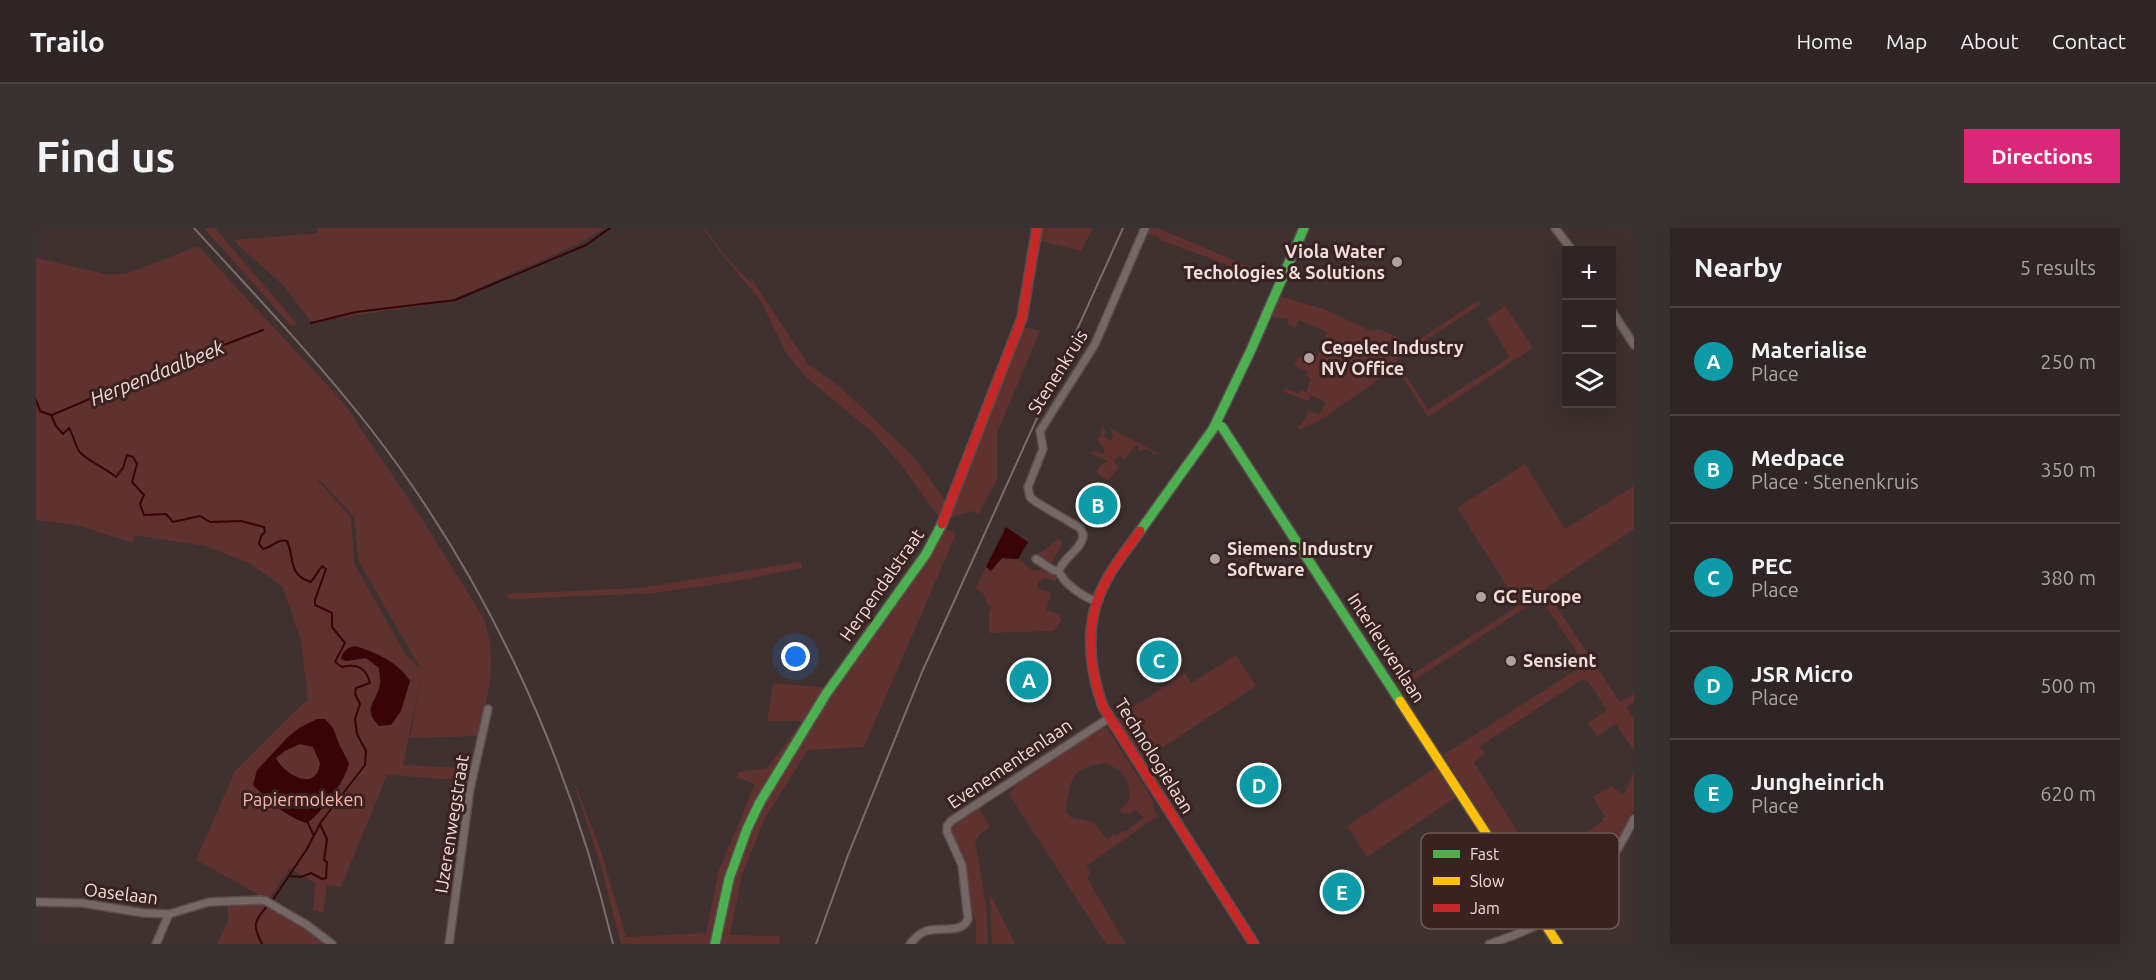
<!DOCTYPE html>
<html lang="en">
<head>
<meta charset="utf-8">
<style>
	body { margin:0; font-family:Ubuntu,sans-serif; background:#3a3131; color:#f1f3f6 }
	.controls { position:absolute; right:18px; top:18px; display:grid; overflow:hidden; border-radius:0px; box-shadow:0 6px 24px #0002 }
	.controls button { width:54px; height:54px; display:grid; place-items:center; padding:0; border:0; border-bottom:2px solid #494241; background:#2e2524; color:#f1f3f6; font:30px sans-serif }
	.you { position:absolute; left:760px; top:429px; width:21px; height:21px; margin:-15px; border:4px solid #fff; border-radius:50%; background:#1a73e8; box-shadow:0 0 0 9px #1a73e833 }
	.badge { display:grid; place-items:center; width:39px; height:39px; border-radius:50%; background:#db2777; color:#fff; font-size:20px; font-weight:700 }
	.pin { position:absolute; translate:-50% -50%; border:3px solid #fff; box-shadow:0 2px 6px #0006 }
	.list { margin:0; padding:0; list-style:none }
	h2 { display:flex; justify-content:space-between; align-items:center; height:78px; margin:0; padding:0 24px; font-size:26px }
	h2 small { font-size:20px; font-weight:400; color:#a7a5a6 }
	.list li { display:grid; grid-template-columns:39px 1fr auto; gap:18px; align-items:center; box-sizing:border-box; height:108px; padding:0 24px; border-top:2px solid #494241 }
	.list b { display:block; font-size:22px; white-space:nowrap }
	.list p { margin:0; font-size:20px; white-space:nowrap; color:#a7a5a6 }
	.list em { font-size:20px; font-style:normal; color:#a7a5a6 }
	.icon { flex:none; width:33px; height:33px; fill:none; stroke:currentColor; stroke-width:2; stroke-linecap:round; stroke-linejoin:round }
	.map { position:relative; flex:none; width:1598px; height:716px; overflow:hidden; border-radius:0px }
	header { display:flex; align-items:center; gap:36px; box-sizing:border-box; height:84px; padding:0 30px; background:#2e2524; border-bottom:2px solid #494241 }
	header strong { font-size:28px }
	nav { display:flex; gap:33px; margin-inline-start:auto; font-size:21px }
	.intro { display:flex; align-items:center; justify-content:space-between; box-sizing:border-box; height:144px; padding:0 36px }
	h1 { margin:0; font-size:42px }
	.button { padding:15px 27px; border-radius:0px; background:#db2777; color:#fff; font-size:21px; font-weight:700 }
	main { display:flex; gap:36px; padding:0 36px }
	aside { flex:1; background:#2e2524; border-radius:0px; box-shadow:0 6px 24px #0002 }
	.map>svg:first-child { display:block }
	.green { fill:#5f3230; fill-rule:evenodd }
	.water { fill:#380408; fill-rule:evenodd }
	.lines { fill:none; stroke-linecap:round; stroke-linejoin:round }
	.stream { stroke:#380408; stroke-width:2 }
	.street-casing { stroke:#594e4c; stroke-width:10 }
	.fast-casing { stroke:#594e4c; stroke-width:12 }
	.slow-casing { stroke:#594e4c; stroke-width:12 }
	.jam-casing { stroke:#594e4c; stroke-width:12 }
	.street { stroke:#746766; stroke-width:7 }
	.fast { stroke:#4caf50; stroke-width:9 }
	.slow { stroke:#ffc107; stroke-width:9 }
	.jam { stroke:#c62828; stroke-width:9 }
	.rail { stroke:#786d6c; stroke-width:2 }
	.poi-dot { fill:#b0a1a0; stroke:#392220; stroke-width:2 }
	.labels { text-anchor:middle; stroke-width:6; stroke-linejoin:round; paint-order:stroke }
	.poi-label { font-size:18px; font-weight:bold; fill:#eededc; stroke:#392220; text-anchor:start }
	.street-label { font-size:18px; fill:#eededc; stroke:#392220 }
	.park-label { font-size:18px; fill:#fcb6b0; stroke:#392220 }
	.water-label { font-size:20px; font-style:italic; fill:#f1d8d6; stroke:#392220 }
	.key { fill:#392220; stroke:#6f5a58; stroke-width:1.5 }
	.key-label { font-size:16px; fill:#eededc }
</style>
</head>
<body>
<header>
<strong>Trailo</strong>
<nav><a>Home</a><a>Map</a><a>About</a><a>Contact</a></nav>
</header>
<div class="intro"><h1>Find us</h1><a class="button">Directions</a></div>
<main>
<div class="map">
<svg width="1598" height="716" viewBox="0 0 1598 716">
	<rect width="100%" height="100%" fill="#3e3130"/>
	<path class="green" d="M 168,0 L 179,0 L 262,97 L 255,98 Z
		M 280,0 L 568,0 L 547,14 L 410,74 L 275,94 L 248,58 L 201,16 L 199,12 L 282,5 Z
		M 667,0 L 669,0 L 690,29 L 716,56 L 713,47 L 772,136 L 804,159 L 877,228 L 911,275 L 905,292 L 866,238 L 835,203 L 772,151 L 761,139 L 749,123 L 725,73 L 688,29 Z
		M 1003,0 L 1057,0 L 1045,23 L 1001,12 Z
		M 1111,0 L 1121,0 L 1221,42 L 1225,46 L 1219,49 L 1171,29 L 1126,13 L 1121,8 L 1114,7 L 1110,4 Z
		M 162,18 L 307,174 L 386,291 L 447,389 C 463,429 452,468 443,508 L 374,510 L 386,444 L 367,537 L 426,540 L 424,552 L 351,547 L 305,659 L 291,657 L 287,685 L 277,682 L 279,655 L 254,640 L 232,672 L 160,632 L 199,543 L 262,480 L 272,472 L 265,413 L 247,359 L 213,335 L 169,318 L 98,307 L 97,315 L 40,297 L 0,292 L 0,30 L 69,46 L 90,46 ZM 281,252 L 285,253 L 318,289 L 323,334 L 385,441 L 370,427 L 318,335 L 315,289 ZM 324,419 L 374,453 L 333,483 L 345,455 L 343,440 L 330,430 L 310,433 L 305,431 Z
		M 1243,68 L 1288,81 L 1335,103 L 1343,101 L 1364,110 L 1358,128 L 1443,72 L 1445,76 L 1360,132 L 1392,182 L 1474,129 L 1450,91 L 1469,78 L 1497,120 L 1392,189 L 1360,139 L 1288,190 L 1264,202 L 1261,199 L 1267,194 L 1273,183 L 1283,187 L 1289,174 L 1275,167 L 1272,173 L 1248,164 L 1249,160 L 1263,166 L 1265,162 L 1270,164 L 1275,150 L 1270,148 L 1272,144 L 1258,138 L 1262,128 L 1278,135 L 1291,104 L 1263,92 L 1260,100 L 1252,96 L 1251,90 L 1241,90 L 1235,87 Z
		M 985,98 L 1004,103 L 961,205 L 961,251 L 943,286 L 936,283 L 909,292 Z
		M 1065,199 L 1070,203 L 1068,208 L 1075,213 L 1077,207 L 1074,200 L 1123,226 L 1122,227 L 1109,221 L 1103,224 L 1103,218 L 1100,217 L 1088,232 L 1084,228 L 1079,231 L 1079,235 L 1083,239 L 1072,253 L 1060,244 L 1065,237 L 1071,233 L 1055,226 L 1056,223 L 1068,226 L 1068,221 L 1061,211 L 1065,208 Z
		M 1489,236 L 1529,301 L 1598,258 L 1598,301 L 1509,361 L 1584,474 L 1598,466 L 1598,474 L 1590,479 L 1598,491 L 1598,523 L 1580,496 L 1561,508 L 1552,495 L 1571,482 L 1552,453 L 1545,452 L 1444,518 L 1449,526 L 1438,534 L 1496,627 L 1513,658 L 1521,652 L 1524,657 L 1548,643 L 1545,637 C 1551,634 1553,637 1557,642 L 1563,636 L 1557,628 L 1561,624 L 1549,605 L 1567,593 L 1566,591 L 1569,589 L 1557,569 L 1575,558 L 1588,567 L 1598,544 C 1598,555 1598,569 1598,580 C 1593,602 1528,701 1503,677 L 1407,527 L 1543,440 L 1545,433 L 1543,427 L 1507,374 L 1499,373 L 1365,461 L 1361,456 L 1483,377 L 1421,280 Z
		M 908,300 L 920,306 L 828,519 L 772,522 L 729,590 L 706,647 L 694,707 L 744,708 L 743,716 L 585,716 L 564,635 L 534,543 L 564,620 L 590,709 L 670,705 L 683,642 L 719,556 L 701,550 L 702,544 L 731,540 L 767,493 L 731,493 L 737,455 L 791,460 Z
		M 1022,311 L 1027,315 L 1017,333 L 1010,336 L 1001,331 L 1002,325 C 1012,322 1014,316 1022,311 Z
		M 966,330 L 982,331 L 996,342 L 1005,342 L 1010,338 L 1023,343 L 1019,353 L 1008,349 L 1002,355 L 1002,361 L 1013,364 L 1015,367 L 1010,382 L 1023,386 L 1025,392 L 1018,403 L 953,405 L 953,384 L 956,379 L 951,376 L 947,365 L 939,360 L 950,339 L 955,342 Z
		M 765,334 L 766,340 L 694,354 L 620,365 L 473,371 L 470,366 L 603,360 Z
		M 1200,427 L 1220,458 L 1106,533 L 1079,491 L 1149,445 L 1155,455 Z
		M 1071,500 L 1117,572 L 1118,582 L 1122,588 L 1050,638 L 1054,644 L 1051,650 L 1090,716 L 1070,716 L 974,568 L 975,563 L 985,552 L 1063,501 ZM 1068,535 C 1087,541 1096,554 1093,573 L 1084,582 L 1086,585 L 1093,586 L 1099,582 L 1108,589 C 1103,595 1096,596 1091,603 L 1084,604 L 1081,608 L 1078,606 L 1071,611 L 1057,594 L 1036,590 L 1029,583 C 1036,551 1032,542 1068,535 Z
		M 1401,539 L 1420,569 L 1331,629 L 1311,598 Z
		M 941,576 L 954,599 L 944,606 L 939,613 L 950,677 L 952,716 L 940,716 L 940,693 L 931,671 L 926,637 L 912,609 L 915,593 Z
		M 954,666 L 979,716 L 956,716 Z
		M 191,674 L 227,674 L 290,713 L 289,716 L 181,716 L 192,693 Z"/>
	<path class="water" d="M 970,299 L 992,314 L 982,331 L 966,330 L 955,343 L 950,339 Z
		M 319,418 C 340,424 363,435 374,453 L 365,483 L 355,497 L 343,498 C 325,479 341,476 344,456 C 345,451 343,445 343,440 L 330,430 L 310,433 L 305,431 C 307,422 311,420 319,418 Z
		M 281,491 L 289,491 L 297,500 L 303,516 L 313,535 C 310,552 285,586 271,595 C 251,590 231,571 217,557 L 221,542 L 252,509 L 263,500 ZM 264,516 L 277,519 L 284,535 C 281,565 248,547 240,530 L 249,523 Z"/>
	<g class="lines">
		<path class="stream" d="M 275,95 L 320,84 L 419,72 L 550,17 L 574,0
			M 0,172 L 4,183 L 15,187 L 20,198 L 27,206 L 33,200 C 37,207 39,216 43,223 C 48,231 71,241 80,249 L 87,240 L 91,227 L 97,229 L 101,236 L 96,254 L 108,267 L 104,276 L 108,287 L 130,286 L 137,294 L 164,288 L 174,294 L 205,293 L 228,299 L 229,304 L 225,308 L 223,316 L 227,321 C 236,319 243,310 251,313 C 259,332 252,347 275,354 L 286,338 L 290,341 L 279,372 L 279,377 L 296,385 L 296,399 L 309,415 L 299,434 L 306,439 C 322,435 330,440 334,455 L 320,460 L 319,466 L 324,476 L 319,491 L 321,506 L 330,523 L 329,537 L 285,594 L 271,621 L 236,673
			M 16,187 L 110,147 L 227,102
			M 272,595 L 277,606
			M 253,648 L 265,649 L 275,645 L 286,651 L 290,650 L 291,634 L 288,632 L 291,611 L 284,596
			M 226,716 C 216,697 218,693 232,677"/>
		<defs>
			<path id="street" d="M 1519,0 L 1536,22
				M 1576,83 L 1598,117
				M 1000,331 L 1017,342 L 1023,343 C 1027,355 1048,370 1060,373
				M 1023,343 C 1027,329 1048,320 1047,306 L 1044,300 L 1000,274 L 994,269 L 992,259 L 1007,221 L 1004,203 L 1059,116 L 1109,0
				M 0,674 L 46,675 L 107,685 L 133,686 L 173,674 L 224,672 L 230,673 L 271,697 L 296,716
				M 120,716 L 133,686
				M 413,716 L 434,561 L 452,481
				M 874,716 C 878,711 884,705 890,703 C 904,698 925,707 932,691 L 926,637 L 911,604 L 911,598 L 915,593 L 1073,490
				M 1453,716 C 1529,692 1563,662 1598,591"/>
			<path id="fast" d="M 1180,196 L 1186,199 L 1364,473
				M 1104,303 L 1177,201 L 1215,122 L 1268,0
				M 679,716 L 693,651 L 711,601 L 724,574 L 790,466 L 890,326 L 906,296"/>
			<path id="slow" d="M 1364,473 L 1522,716"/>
			<path id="jam" d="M 906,296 L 986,90 L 1001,0
				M 1104,303 C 1093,319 1079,335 1070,353 C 1048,393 1052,437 1067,479 L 1218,716"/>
		</defs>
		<use href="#street" class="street-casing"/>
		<use href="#fast" class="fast-casing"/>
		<use href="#slow" class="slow-casing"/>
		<use href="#jam" class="jam-casing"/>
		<use href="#street" class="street"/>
		<use href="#fast" class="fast"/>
		<use href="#slow" class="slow"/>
		<use href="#jam" class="jam"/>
		<path class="rail" d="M 158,0 C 218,66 279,130 334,200 C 452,352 533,530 577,716
			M 780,716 L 812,627 L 886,444 L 1087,0"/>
	</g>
	<g class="poi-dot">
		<circle cx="1361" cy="34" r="6"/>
		<circle cx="1273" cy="130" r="6"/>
		<circle cx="1179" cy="331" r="6"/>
		<circle cx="1445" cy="369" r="6"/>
		<circle cx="1475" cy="433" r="6"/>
	</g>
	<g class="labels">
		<g class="poi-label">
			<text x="1349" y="30" text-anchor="end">Viola Water<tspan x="1349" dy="21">Techologies &amp; Solutions</tspan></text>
			<text x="1285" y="126">Cegelec Industry<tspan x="1285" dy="21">NV Office</tspan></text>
			<text x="1191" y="327">Siemens Industry<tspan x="1191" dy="21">Software</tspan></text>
			<text x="1457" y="375">GC Europe</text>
			<text x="1487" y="439">Sensient</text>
		</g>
		<g class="street-label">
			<text transform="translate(1022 144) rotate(-58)" y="6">Stenenkruis</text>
			<text transform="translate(846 357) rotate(-55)" y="6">Herpendalstraat</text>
			<text transform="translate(1350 420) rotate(57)" y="6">Interleuvenlaan</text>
			<text transform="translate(1118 528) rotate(58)" y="6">Technologielaan</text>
			<text transform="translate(974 536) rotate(-34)" y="6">Evenementenlaan</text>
			<text transform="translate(416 596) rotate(-81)" y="6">IJzerenwegstraat</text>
			<text transform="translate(85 666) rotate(7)" y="6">Oaselaan</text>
		</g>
		<g class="park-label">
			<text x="267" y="578">Papiermoleken</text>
		</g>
		<g class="water-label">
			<text transform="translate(121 145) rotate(-22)" y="7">Herpendaalbeek</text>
		</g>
	</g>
	<rect x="1385" y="605" width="198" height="96" rx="9" class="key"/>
	<rect x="1397" y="622" width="27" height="8" fill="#4caf50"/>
	<rect x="1397" y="649" width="27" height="8" fill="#ffc107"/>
	<rect x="1397" y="676" width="27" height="8" fill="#c62828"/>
	<g class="key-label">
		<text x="1434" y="632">Fast</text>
		<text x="1434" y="659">Slow</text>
		<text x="1434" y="686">Jam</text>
	</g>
</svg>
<div class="controls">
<button>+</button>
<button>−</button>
<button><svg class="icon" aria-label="layers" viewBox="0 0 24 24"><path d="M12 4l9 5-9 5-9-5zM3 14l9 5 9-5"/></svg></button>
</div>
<div class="you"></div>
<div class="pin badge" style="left:993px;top:452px;background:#0f9aa8">A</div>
<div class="pin badge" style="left:1062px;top:277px;background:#0f9aa8">B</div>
<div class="pin badge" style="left:1123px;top:432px;background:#0f9aa8">C</div>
<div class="pin badge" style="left:1223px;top:557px;background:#0f9aa8">D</div>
<div class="pin badge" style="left:1306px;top:664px;background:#0f9aa8">E</div>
</div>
<aside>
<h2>Nearby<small>5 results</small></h2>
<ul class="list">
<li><span class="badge" style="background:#0f9aa8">A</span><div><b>Materialise</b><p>Place</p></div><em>250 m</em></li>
<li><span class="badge" style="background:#0f9aa8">B</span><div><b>Medpace</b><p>Place · Stenenkruis</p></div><em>350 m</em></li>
<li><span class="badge" style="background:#0f9aa8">C</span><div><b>PEC</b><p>Place</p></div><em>380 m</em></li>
<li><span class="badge" style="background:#0f9aa8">D</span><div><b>JSR Micro</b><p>Place</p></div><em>500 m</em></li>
<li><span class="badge" style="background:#0f9aa8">E</span><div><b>Jungheinrich</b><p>Place</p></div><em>620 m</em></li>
</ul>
</aside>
</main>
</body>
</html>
